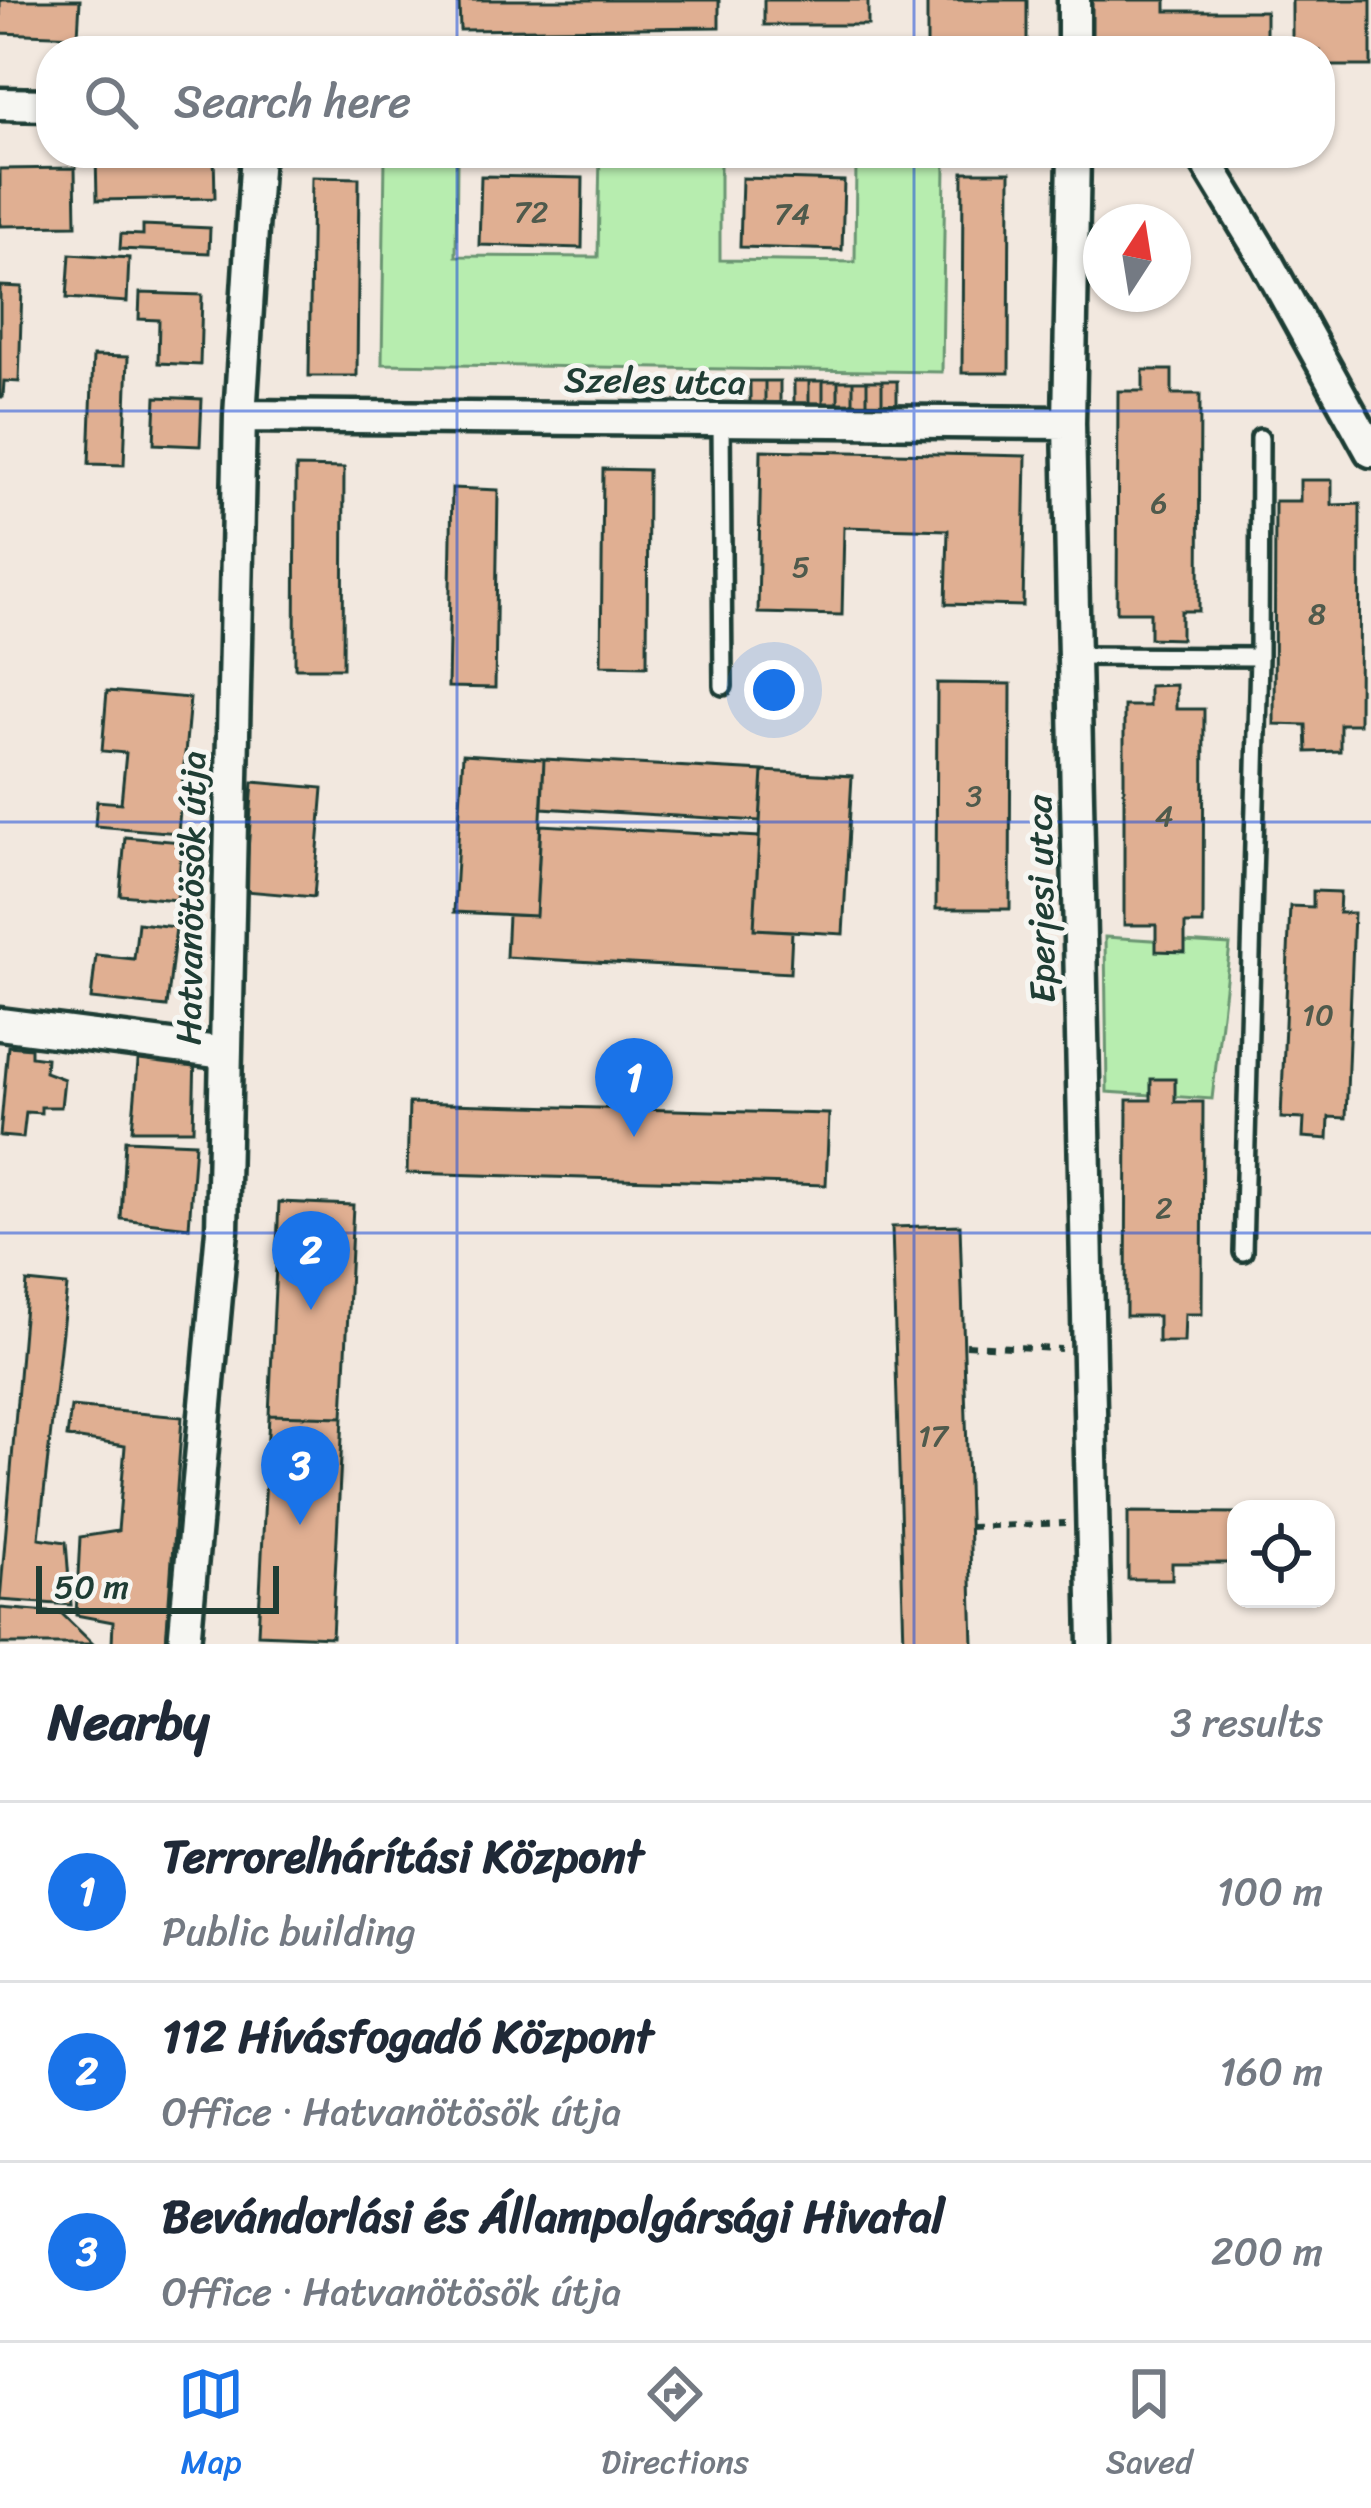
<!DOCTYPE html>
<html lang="en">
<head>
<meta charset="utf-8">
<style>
	body { margin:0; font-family:Sriracha,sans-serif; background:#f2f2f3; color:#1f2937 }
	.controls { position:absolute; right:36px; bottom:36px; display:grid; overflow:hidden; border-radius:24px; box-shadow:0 3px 9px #0004 }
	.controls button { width:108px; height:108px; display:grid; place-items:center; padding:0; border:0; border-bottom:3px solid #e0e1e3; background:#fff; color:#1f2937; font:60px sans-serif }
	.compass { position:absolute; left:1083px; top:204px; width:108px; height:108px; border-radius:50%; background:#fff; box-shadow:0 3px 9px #0004; rotate:12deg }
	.scale { position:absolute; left:36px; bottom:30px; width:243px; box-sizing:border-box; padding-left:12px; border:6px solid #1f3d34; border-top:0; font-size:33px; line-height:42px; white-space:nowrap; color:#1f3d34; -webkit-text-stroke:9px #f6f6f2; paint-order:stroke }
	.you { position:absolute; left:774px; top:690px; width:42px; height:42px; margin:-30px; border:9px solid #fff; border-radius:50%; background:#1a73e8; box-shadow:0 0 0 18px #1a73e833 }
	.badge { display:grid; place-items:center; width:78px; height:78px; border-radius:50%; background:#1a73e8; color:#fff; font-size:39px; font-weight:700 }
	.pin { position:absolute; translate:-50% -99px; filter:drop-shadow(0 3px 6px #0008) }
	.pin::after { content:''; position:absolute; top:63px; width:42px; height:36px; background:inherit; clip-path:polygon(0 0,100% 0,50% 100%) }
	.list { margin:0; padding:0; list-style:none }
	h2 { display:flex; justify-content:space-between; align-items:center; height:156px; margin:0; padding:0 48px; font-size:51px }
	h2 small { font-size:39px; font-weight:400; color:#747a83 }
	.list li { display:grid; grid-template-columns:78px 1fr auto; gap:36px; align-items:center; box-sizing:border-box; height:180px; padding:0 48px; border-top:3px solid #e0e1e3 }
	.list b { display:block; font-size:45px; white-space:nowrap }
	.list p { margin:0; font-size:39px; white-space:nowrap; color:#747a83 }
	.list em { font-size:39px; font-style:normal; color:#747a83 }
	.icon { flex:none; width:66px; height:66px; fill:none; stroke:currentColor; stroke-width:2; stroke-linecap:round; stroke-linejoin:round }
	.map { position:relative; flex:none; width:1371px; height:1644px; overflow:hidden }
	.search { position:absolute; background:#fff; box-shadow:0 3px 9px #0004; left:36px; right:36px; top:36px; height:132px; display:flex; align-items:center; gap:30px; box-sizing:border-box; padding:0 42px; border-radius:48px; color:#747a83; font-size:45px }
	.sheet { height:696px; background:#fff }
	nav { display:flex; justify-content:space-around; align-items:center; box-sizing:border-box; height:168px; border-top:3px solid #e0e1e3; background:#fff; font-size:33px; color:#747a83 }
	nav a { display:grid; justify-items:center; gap:6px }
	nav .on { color:#1a73e8 }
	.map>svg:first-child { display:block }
	.green { fill:#b7edaf; stroke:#6b9572; stroke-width:3 }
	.building { fill:#e0af92; stroke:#1f3d34; stroke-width:3 }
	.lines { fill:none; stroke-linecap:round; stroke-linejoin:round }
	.lane-casing { stroke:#1f3d34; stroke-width:24 }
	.street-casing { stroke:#1f3d34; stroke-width:39 }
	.path { stroke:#1f3d34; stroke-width:6; stroke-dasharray:9 9; stroke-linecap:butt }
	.lane { stroke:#f6f6f2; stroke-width:15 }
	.street { stroke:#f6f6f2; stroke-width:30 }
	.grid { fill:none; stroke:#1d4ed8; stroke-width:3; stroke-opacity:0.55 }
	.labels { text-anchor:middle; stroke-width:10; stroke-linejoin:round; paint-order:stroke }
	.number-label { font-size:30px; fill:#4f5a4c }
	.street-label { font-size:36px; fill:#1f3d34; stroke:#f6f6f2 }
</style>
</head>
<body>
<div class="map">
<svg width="1371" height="1644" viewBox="0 0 1371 1644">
	<rect width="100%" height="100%" fill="#f2e8df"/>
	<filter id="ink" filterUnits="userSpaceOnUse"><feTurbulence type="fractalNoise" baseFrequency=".00833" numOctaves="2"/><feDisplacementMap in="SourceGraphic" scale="24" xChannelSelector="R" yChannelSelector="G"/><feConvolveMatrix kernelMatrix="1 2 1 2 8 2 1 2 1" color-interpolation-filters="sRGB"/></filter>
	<g filter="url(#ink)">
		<path class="green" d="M 600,153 L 720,153 L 720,260 L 855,262 L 856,163 L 945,164 L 942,372 L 382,364 L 385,158 L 457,159 L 456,256 L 598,257 Z
			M 1105,937 L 1230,945 L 1212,1099 L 1107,1092 Z"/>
		<path class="building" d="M 0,0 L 80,0 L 78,36 L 0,33 Z
			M 459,0 L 719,0 L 719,27 L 460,30 Z
			M 764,0 L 868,0 L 868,25 L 764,25 Z
			M 927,0 L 1027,0 L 1027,51 L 927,51 Z
			M 1088,0 L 1166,0 L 1166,11 L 1266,11 L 1266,51 L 1088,51 Z
			M 1292,0 L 1371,0 L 1371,66 L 1320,66 L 1320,51 L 1292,51 Z
			M 96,153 L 214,153 L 215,198 L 97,200 Z
			M 75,168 L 76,225 L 0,226 L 0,169 Z
			M 963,172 L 1010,172 L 1009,373 L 962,373 Z
			M 481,176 L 583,178 L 582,248 L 479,245 Z
			M 312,177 L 359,178 L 357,376 L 309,376 Z
			M 742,178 L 844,181 L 842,250 L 740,247 Z
			M 143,225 L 210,228 L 209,253 L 120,249 L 121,234 L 143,235 Z
			M 70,254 L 129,258 L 127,302 L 67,298 Z
			M 0,286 L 22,287 L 19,382 L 4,381 L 3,397 L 0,397 Z
			M 140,293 L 202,295 L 200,365 L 158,363 L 159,320 L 139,319 Z
			M 93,356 L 128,357 L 124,465 L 89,464 Z
			M 1143,370 L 1172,370 L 1172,394 L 1200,394 L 1199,611 L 1181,611 L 1181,639 L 1150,638 L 1150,612 L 1117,612 L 1118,391 L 1143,391 Z
			M 750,381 L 765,381 L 765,410 L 750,411 Z
			M 765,381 L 780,381 L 780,410 L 765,410 Z
			M 794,381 L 809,381 L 809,410 L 794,411 Z
			M 809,381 L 823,381 L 823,411 L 809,410 Z
			M 823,381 L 838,381 L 838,411 L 823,411 Z
			M 838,381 L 853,381 L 853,410 L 838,411 Z
			M 853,381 L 867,381 L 867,411 L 853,410 Z
			M 867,381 L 882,381 L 882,411 L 867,411 Z
			M 882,381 L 897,381 L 897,410 L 882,411 Z
			M 156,397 L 202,399 L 200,446 L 154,444 Z
			M 761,450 L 1026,456 L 1023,606 L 946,604 L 948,530 L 844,527 L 842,615 L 758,613 Z
			M 296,467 L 344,468 L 343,668 L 295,668 Z
			M 603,469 L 648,470 L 647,666 L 601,665 Z
			M 1300,480 L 1332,480 L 1332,505 L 1360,504 L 1359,724 L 1340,724 L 1340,751 L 1307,752 L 1306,725 L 1274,724 L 1275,501 L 1300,501 Z
			M 452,488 L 498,490 L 495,688 L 448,687 Z
			M 937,683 L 1011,684 L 1010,909 L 936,909 Z
			M 1176,685 L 1176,709 L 1204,709 L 1203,924 L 1185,924 L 1185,952 L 1156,951 L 1156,925 L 1124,925 L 1124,706 L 1149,706 L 1149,686 Z
			M 107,691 L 190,698 L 178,833 L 95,826 L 97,801 L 121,803 L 126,753 L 102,751 Z
			M 463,754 L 544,759 L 536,916 L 454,912 Z
			M 544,759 L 763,771 L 760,821 L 542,808 Z
			M 763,771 L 852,776 L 843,934 L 754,929 Z
			M 253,782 L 323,788 L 314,897 L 245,891 Z
			M 541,825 L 759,837 L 754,929 L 792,931 L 790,973 L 506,957 L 508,915 L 536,916 Z
			M 125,837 L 182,842 L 177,900 L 120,895 Z
			M 1313,891 L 1340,892 L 1339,913 L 1354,913 L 1346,1118 L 1329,1117 L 1328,1139 L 1303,1137 L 1304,1119 L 1281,1118 L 1290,906 L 1313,907 Z
			M 138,923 L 176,927 L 167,1007 L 91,999 L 96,955 L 134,959 Z
			M 8,1046 L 31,1048 L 31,1056 L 46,1058 L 45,1072 L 64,1079 L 61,1107 L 41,1107 L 41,1113 L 26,1112 L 23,1138 L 0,1136 Z
			M 139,1051 L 195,1055 L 193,1130 L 132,1130 Z
			M 1151,1079 L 1175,1079 L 1175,1102 L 1203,1102 L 1202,1314 L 1185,1314 L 1184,1342 L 1158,1342 L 1158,1316 L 1126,1316 L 1127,1100 L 1151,1100 Z
			M 409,1103 L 829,1114 L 826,1185 L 407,1173 Z
			M 125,1140 L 195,1143 L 189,1227 L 121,1219 Z
			M 279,1202 L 353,1205 L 343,1417 L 269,1415 Z
			M 960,1225 L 973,1644 L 904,1644 L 892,1227 Z
			M 27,1282 L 67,1286 L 39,1538 L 66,1542 L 71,1605 L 0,1600 Z
			M 71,1407 L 182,1417 L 166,1644 L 112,1644 L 113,1622 L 76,1615 L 80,1537 L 118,1531 L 125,1446 L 67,1437 Z
			M 269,1415 L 343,1417 L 332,1637 L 258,1634 Z
			M 1128,1512 L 1236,1513 L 1236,1563 L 1172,1563 L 1172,1579 L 1128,1579 Z
			M 0,1608 L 61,1613 L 93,1644 L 0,1644 Z"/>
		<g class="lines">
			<defs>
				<path id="lane" d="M 721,420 L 723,686
					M 1074,656 L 1259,657 L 1243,1252
					M 1259,657 L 1260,438"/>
				<path id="street" d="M 1074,0 L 1074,51
					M 0,104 L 51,105
					M 1074,153 L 1069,423 L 1095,1644
					M 1201,153 L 1264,257 L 1371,451
					M 240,416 L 1069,423
					M 0,1024 L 225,1053
					M 184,1644 L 222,1230 L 240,416 L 257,153"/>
			</defs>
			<use href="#lane" class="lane-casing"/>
			<use href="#street" class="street-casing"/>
			<path class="path" d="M 966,1345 L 1061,1349
				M 969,1527 L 1065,1523"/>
			<use href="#lane" class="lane"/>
			<use href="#street" class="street"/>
		</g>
	</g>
	<path class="grid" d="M 457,0 L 457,51M 914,0 L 914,51M 457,153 L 457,1644M 914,153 L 914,1644M 0,411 L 1371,411M 0,822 L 1371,822M 0,1233 L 1371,1233"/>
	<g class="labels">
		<g class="number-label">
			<text x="531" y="222">72</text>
			<text x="792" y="224">74</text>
			<text x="1159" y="513">6</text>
			<text x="801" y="577">5</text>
			<text x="1317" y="624">8</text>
			<text x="974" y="806">3</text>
			<text x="1164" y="826">4</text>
			<text x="1318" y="1025">10</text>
			<text x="1164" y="1218">2</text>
			<text x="933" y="1446">17</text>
		</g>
		<g class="street-label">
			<text transform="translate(655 380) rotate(1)" y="13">Szeles utca</text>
			<text transform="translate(190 898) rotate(-89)" y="13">Hatvanötösök útja</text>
			<text transform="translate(1040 899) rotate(-91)" y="13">Eperjesi utca</text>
		</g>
	</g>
</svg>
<div class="controls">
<button><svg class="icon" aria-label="locate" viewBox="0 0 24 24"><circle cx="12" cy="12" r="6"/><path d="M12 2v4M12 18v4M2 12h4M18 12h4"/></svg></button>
</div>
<svg class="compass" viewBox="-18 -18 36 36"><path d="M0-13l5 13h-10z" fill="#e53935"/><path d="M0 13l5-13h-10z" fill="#747a83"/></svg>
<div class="scale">50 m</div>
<div class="you"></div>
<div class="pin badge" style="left:634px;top:1137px">1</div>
<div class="pin badge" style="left:311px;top:1310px">2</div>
<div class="pin badge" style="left:300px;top:1525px">3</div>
<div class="search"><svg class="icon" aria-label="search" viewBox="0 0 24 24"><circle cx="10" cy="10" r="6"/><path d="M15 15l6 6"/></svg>Search here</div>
</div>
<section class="sheet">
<h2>Nearby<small>3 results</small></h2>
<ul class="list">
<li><span class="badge">1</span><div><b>Terrorelhárítási Központ</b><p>Public building</p></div><em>100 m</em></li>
<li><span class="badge">2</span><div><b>112 Hívásfogadó Központ</b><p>Office · Hatvanötösök útja</p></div><em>160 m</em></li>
<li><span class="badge">3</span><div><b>Bevándorlási és Állampolgársági Hivatal</b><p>Office · Hatvanötösök útja</p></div><em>200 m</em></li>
</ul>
</section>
<nav>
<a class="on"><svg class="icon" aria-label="map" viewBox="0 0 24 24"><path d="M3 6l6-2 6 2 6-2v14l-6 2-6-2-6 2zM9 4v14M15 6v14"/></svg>Map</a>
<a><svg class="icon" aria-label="directions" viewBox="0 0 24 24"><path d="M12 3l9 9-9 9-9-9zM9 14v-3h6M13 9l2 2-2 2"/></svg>Directions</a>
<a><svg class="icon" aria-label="saved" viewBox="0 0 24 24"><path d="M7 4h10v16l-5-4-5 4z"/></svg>Saved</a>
</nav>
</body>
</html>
